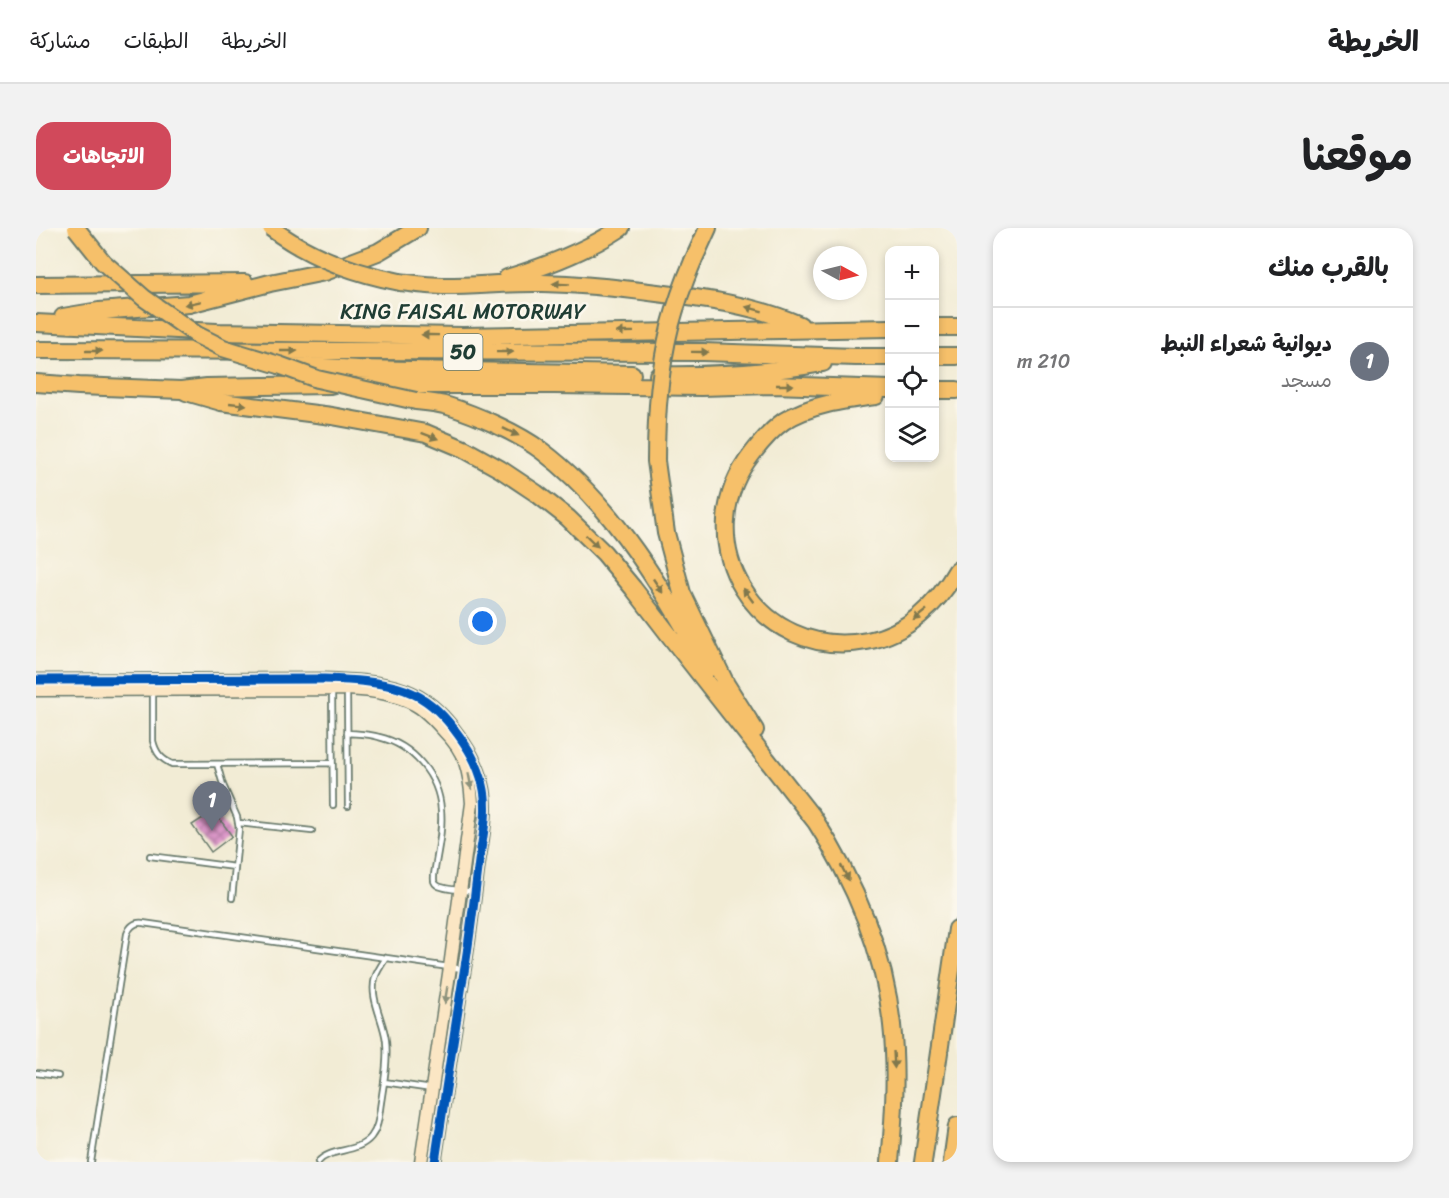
<!DOCTYPE html>
<html lang="ar">
<head>
<meta charset="utf-8">
<style>
	body { margin:0; font-family:Sriracha,"Playpen Sans Arabic",sans-serif; background:#f2f2f2; color:#202124; direction:rtl }
	.controls { position:absolute; right:18px; top:18px; display:grid; overflow:hidden; border-radius:12px; box-shadow:0 3px 9px #0003 }
	.controls button { width:54px; height:54px; display:grid; place-items:center; padding:0; border:0; border-bottom:2px solid #e0e0e0; background:#fff; color:#202124; font:30px sans-serif }
	.compass { position:absolute; left:777px; top:18px; width:54px; height:54px; border-radius:50%; background:#fff; box-shadow:0 3px 9px #0003; rotate:97deg }
	.you { position:absolute; left:447px; top:394px; width:21px; height:21px; margin:-15px; border:4px solid #fff; border-radius:50%; background:#1a73e8; box-shadow:0 0 0 9px #1a73e833 }
	.badge { display:grid; place-items:center; width:39px; height:39px; border-radius:50%; background:#d1495b; color:#fff; font-size:20px; font-weight:700 }
	.pin { position:absolute; translate:-50% -50px; filter:drop-shadow(0 2px 3px #0008) }
	.pin::after { content:''; position:absolute; top:32px; width:21px; height:18px; background:inherit; clip-path:polygon(0 0,100% 0,50% 100%) }
	.list { margin:0; padding:0; list-style:none }
	h2 { display:flex; justify-content:space-between; align-items:center; height:78px; margin:0; padding:0 24px; font-size:26px }
	h2 small { font-size:20px; font-weight:400; color:#757577 }
	.list li { display:grid; grid-template-columns:39px 1fr auto; gap:18px; align-items:center; box-sizing:border-box; height:108px; padding:0 24px; border-top:2px solid #e0e0e0 }
	.list b { display:block; font-size:22px; white-space:nowrap }
	.list p { margin:0; font-size:20px; white-space:nowrap; color:#757577 }
	.list em { font-size:20px; font-style:normal; color:#757577 }
	.icon { flex:none; width:33px; height:33px; fill:none; stroke:currentColor; stroke-width:2; stroke-linecap:round; stroke-linejoin:round }
	.map { position:relative; flex:none; width:921px; height:934px; overflow:hidden; direction:ltr; border-radius:18px }
	header { display:flex; align-items:center; gap:36px; box-sizing:border-box; height:84px; padding:0 30px; background:#fff; border-bottom:2px solid #e0e0e0 }
	header strong { font-size:28px }
	nav { display:flex; gap:33px; margin-inline-start:auto; font-size:21px }
	.intro { display:flex; align-items:center; justify-content:space-between; box-sizing:border-box; height:144px; padding:0 36px }
	h1 { margin:0; font-size:42px }
	.button { padding:15px 27px; border-radius:18px; background:#d1495b; color:#fff; font-size:21px; font-weight:700 }
	main { display:flex; gap:36px; padding:0 36px }
	aside { flex:1; background:#fff; border-radius:18px; box-shadow:0 3px 9px #0003 }
	.map>svg:first-child { display:block }
	.building { fill:url(#building-cross-hatch) }
	.lines { fill:none; stroke-linecap:round; stroke-linejoin:round }
	.lane-casing { stroke:#697a6c; stroke-width:8 }
	.secondary-casing { stroke:#697a6c; stroke-width:15 }
	.highway-casing { stroke:#697a6c; stroke-width:20 }
	.lane { stroke:#fff; stroke-width:4.5 }
	.secondary { stroke:#fbe6c4; stroke-width:12 }
	.highway { stroke:#f6c06b; stroke-width:16 }
	.highway-bridge-casing { stroke:#697a6c; stroke-width:20; stroke-linecap:butt }
	.highway-bridge { stroke:#f6c06b; stroke-width:16 }
	.cycleway-casing { stroke:#fbf7ec; stroke-width:13 }
	.cycleway { stroke:#0057b8; stroke-width:9 }
	.oneway { fill:#80784d }
	.oneway2 { fill:#8d927c }
	.labels { text-anchor:middle; stroke-width:5; stroke-linejoin:round; paint-order:stroke }
	.shield { fill:#fbf7ec; stroke:#61756b; stroke-width:1.5 }
	.shield-label { font-size:21px; font-weight:bold; fill:#1f3d34 }
	.street-label { font-size:22px; fill:#1f3d34; stroke:#fbf7ec }
</style>
</head>
<body>
<header>
<strong>الخريطة</strong>
<nav><a>الخريطة</a><a>الطبقات</a><a>مشاركة</a></nav>
</header>
<div class="intro"><h1>موقعنا</h1><a class="button">الاتجاهات</a></div>
<main>
<aside>
<h2>بالقرب منك<small></small></h2>
<ul class="list">
<li><span class="badge" style="background:#6b7280">1</span><div><b>ديوانية شعراء النبط</b><p>مسجد</p></div><em>210 m</em></li>
</ul>
</aside>
<div class="map">
<svg width="921" height="934" viewBox="0 0 921 934">
	<defs>
		<pattern id="building-cross-hatch" width="8" height="8" patternUnits="userSpaceOnUse" patternTransform="scale(1.5)"><rect width="8" height="8" fill="#de99ca"/><path d="M0 0l8 8M0 8l8-8" fill="none" stroke="#b37ea5"/></pattern>
	</defs>
	<rect width="100%" height="100%" fill="#fbf7ec"/>
	<filter id="ink" filterUnits="userSpaceOnUse"><feTurbulence type="fractalNoise" baseFrequency=".0167" numOctaves="2"/><feDisplacementMap in="SourceGraphic" scale="12" xChannelSelector="R" yChannelSelector="G"/><feConvolveMatrix kernelMatrix="1 2 1 2 8 2 1 2 1" color-interpolation-filters="sRGB"/></filter>
	<filter id="wash" filterUnits="userSpaceOnUse"><feTurbulence type="fractalNoise" baseFrequency=".008" numOctaves="4" result="noise"/><feDisplacementMap in="SourceGraphic" scale="24" xChannelSelector="R" yChannelSelector="G"/><feGaussianBlur stdDeviation="1.35" result="paint"/><feColorMatrix in="noise" values="0 0 0 0 0 0 0 0 0 0 0 0 0 0 0 0 0 1.4 0 .05"/><feComposite in="paint" operator="in"/></filter>
	<g filter="url(#wash)">
		<rect width="100%" height="100%" fill="#f2ecd5"/>
		<g id="blocks">
			<path class="building" d="M 178,583 L 196,608 L 175,624 L 156,597 Z"/>
		</g>
	</g>
	<g filter="url(#ink)">
		<use href="#blocks" fill-opacity="0" stroke="#697a6c" stroke-width="1.5"/>
		<g class="lines">
			<defs>
				<path id="lane" d="M 117,462 L 117,513 C 120,525 125,531 136,536 L 296,535
					M 296,463 L 297,577
					M 311,463 L 312,578
					M 311,505 C 322,506 333,506 343,509 C 377,517 403,548 405,582 C 407,604 401,626 398,647 C 398,652 397,654 401,657 C 407,662 429,662 438,664
					M 181,536 L 187,557 L 201,589 L 203,601 L 196,670
					M 203,595 L 276,603
					M 114,628 L 199,639
					M 0,845 L 22,848
					M 348,854 L 396,861
					M 55,934 L 91,706 C 94,698 99,694 107,695 L 427,741
					M 282,934 C 295,919 321,926 335,909 C 343,899 343,886 345,874 C 348,854 352,833 350,813 C 348,793 333,770 339,750 C 341,743 346,736 350,730"/>
				<path id="secondary" d="M 0,452 L 288,451 C 315,452 343,453 369,462 C 390,470 404,483 418,501 C 431,518 442,535 447,557 C 453,581 447,609 443,633 C 439,666 435,699 430,732 C 419,799 409,867 399,934
					M 0,462 L 311,461 C 333,462 358,465 378,476 C 390,482 400,494 409,504 C 417,512 425,523 429,534 C 434,548 435,561 436,575 L 414,739 L 385,934"/>
				<path id="highway" d="M 657,33 L 672,0
					M 471,50 C 511,38 550,23 585,0
					M 364,54 C 380,56 395,58 410,58 C 442,58 475,54 507,55 C 545,56 583,60 621,65 C 670,71 719,77 764,97
					M 0,57 L 209,55
					M 27,89 L 63,83 L 153,76 L 234,55 L 289,44 L 342,24 L 382,0
					M 0,95 L 181,104 L 427,108 L 854,100
					M 898,99 L 921,99
					M 0,122 L 667,124 L 820,129 L 854,129
					M 898,128 L 921,128
					M 250,137 L 323,141 L 596,146
					M 622,147 C 677,148 732,145 787,135
					M 0,155 L 43,158 L 145,162 L 171,159 L 295,157
					M 324,157 L 518,157 L 665,159 L 738,157 L 854,161
					M 898,162 L 921,162
					M 150,164 L 185,174 L 296,188 L 390,205 L 428,221 L 464,241 L 500,265 L 532,290 L 568,325 L 597,360 L 644,421 L 780,594
					M 840,168 C 809,172 775,176 748,193 C 735,202 726,213 716,226 C 648,313 721,434 831,413 C 870,406 902,376 921,342
					M 380,173 C 390,174 402,175 412,178 C 441,187 482,205 506,223 C 579,278 628,363 672,441
					M 620,233 L 630,305 L 646,365 L 690,456 L 719,502
					M 775,586 C 816,649 848,722 856,797 C 861,842 858,889 854,934
					M 887,934 L 921,701
					M 916,934 L 921,898"/>
			</defs>
			<use href="#lane" class="lane-casing"/>
			<use href="#secondary" class="secondary-casing"/>
			<use href="#highway" class="highway-casing"/>
			<use href="#lane" class="lane"/>
			<use href="#secondary" class="secondary"/>
			<use href="#highway" class="highway"/>
			<defs>
				<path id="highway-bridge" d="M 40,0 L 67,34 L 108,70 L 161,107 L 187,120 L 243,137 L 281,151 L 380,173
					M 235,0 C 273,29 318,45 364,54
					M 620,233 C 620,188 623,143 634,99 C 640,76 648,54 657,33"/>
			</defs>
			<use href="#highway-bridge" class="highway-bridge-casing"/>
			<use href="#highway-bridge" class="highway-bridge"/>
			<defs>
				<path id="cycleway" d="M 0,452 L 288,451 C 315,452 343,453 369,462 C 390,470 404,483 418,501 C 431,518 442,535 447,557 C 453,581 447,609 443,633 C 439,666 435,699 430,732 C 419,799 409,867 399,934"/>
			</defs>
			<use href="#cycleway" class="cycleway-casing"/>
			<use href="#cycleway" class="cycleway"/>
		</g>
		<defs><path id="oneway-solid" d="M-6-.8H1V-3.2L6.5 0L1 3.2V.8H-6Z" transform="scale(1.5)"/></defs>
		<g class="oneway">
			<use href="#oneway-solid" transform="translate(525 56) rotate(-177)"/>
			<use href="#oneway-solid" transform="translate(157 75) rotate(168)"/>
			<use href="#oneway-solid" transform="translate(718 81) rotate(-165)"/>
			<use href="#oneway-solid" transform="translate(589 104) rotate(179)"/>
			<use href="#oneway-solid" transform="translate(394 107) rotate(-179)"/>
			<use href="#oneway-solid" transform="translate(58 123)"/>
			<use href="#oneway-solid" transform="translate(253 123)"/>
			<use href="#oneway-solid" transform="translate(469 124)"/>
			<use href="#oneway-solid" transform="translate(664 124) rotate(1)"/>
			<use href="#oneway-solid" transform="translate(749 157)"/>
			<use href="#oneway-solid" transform="translate(202 176) rotate(6)"/>
			<use href="#oneway-solid" transform="translate(475 204) rotate(26)"/>
			<use href="#oneway-solid" transform="translate(394 208) rotate(20)"/>
			<use href="#oneway-solid" transform="translate(556 313) rotate(44)"/>
			<use href="#oneway-solid" transform="translate(622 358) rotate(56)"/>
			<use href="#oneway-solid" transform="translate(712 367) rotate(-127)"/>
			<use href="#oneway-solid" transform="translate(884 387) rotate(141)"/>
			<use href="#oneway-solid" transform="translate(809 645) rotate(62)"/>
			<use href="#oneway-solid" transform="translate(858 832) rotate(87)"/>
		</g>
		<g class="oneway2">
			<use href="#oneway-solid" transform="translate(434 553) rotate(79)"/>
			<use href="#oneway-solid" transform="translate(410 767) rotate(99)"/>
		</g>
	</g>
	<g class="labels">
		<rect class="shield" x="407.5" y="106" width="39" height="36" rx="4.5"/>
		<g class="shield-label">
			<text x="427" y="131">50</text>
		</g>
		<g class="street-label">
			<text x="427" y="91">KING FAISAL MOTORWAY</text>
		</g>
	</g>
</svg>
<div class="controls">
<button>+</button>
<button>−</button>
<button><svg class="icon" aria-label="locate" viewBox="0 0 24 24"><circle cx="12" cy="12" r="6"/><path d="M12 2v4M12 18v4M2 12h4M18 12h4"/></svg></button>
<button><svg class="icon" aria-label="layers" viewBox="0 0 24 24"><path d="M12 4l9 5-9 5-9-5zM3 14l9 5 9-5"/></svg></button>
</div>
<svg class="compass" viewBox="-18 -18 36 36"><path d="M0-13l5 13h-10z" fill="#e53935"/><path d="M0 13l5-13h-10z" fill="#757577"/></svg>
<div class="you"></div>
<div class="pin badge" style="left:176px;top:603px;background:#6b7280">1</div>
</div>
</main>
</body>
</html>
